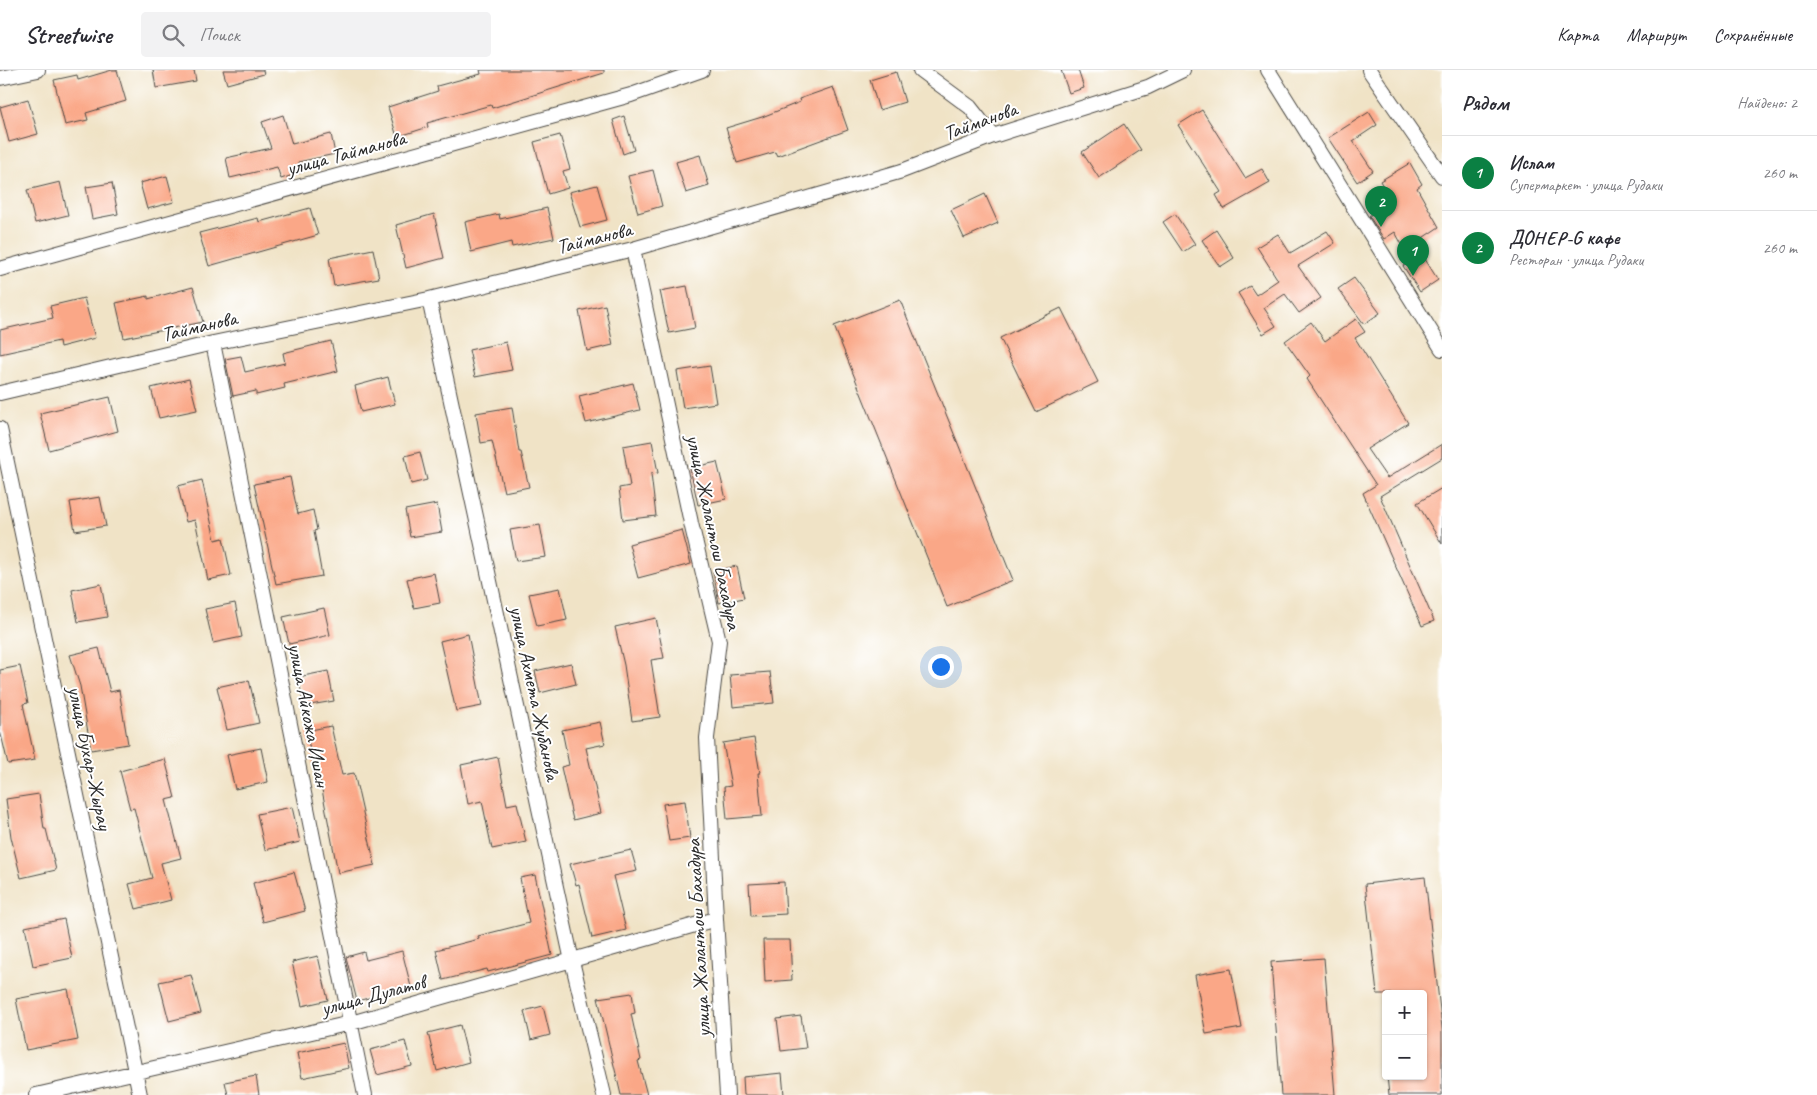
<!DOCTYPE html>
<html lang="ru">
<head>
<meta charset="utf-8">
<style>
	body { margin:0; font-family:Caveat,sans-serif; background:#f2f2f3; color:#2b2b33 }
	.controls { position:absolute; right:15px; bottom:15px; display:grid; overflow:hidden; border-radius:5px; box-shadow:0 1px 4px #0004 }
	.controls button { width:45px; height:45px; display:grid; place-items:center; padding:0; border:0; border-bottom:1px solid #e1e1e2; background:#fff; color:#2b2b33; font:25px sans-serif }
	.you { position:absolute; left:940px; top:596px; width:18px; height:18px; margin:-12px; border:4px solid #fff; border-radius:50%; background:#1a73e8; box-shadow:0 0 0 8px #1a73e833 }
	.badge { display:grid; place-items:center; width:32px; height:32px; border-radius:50%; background:#0b8043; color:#fff; font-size:16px; font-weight:700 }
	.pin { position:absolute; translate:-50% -41px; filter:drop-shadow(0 1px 2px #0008) }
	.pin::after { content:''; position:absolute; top:26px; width:18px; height:15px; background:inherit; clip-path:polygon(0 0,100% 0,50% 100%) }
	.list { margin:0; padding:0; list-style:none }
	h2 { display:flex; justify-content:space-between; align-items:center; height:65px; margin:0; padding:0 20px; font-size:21px }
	h2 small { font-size:16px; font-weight:400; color:#7c7c81 }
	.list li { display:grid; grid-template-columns:32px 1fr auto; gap:15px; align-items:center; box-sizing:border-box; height:75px; padding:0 20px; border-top:1px solid #e1e1e2 }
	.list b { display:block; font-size:19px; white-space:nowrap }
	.list p { margin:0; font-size:16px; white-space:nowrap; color:#7c7c81 }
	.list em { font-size:16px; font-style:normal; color:#7c7c81 }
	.icon { flex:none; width:28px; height:28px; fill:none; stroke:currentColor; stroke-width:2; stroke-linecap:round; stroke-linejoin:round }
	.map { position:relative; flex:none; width:1442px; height:1025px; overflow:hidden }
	header { display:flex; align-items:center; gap:30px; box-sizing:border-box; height:70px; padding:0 25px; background:#fff; border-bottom:1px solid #e1e1e2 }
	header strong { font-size:24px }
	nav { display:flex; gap:28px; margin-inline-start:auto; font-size:18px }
	.search { width:350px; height:45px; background:#f2f2f3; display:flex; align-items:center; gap:12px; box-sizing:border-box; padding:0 18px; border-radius:5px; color:#7c7c81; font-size:19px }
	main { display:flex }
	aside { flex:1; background:#fff }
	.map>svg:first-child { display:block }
	.building { fill:#faa787 }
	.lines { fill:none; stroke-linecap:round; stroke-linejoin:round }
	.minor-casing { stroke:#494742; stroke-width:16 }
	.minor { stroke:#fff; stroke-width:14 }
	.labels { text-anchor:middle; stroke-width:4; stroke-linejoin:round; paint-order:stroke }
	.street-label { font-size:21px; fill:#2b2b2b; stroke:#fff }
</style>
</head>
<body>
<header>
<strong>Streetwise</strong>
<div class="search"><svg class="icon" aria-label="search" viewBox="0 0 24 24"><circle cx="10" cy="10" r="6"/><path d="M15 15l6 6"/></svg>Поиск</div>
<nav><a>Карта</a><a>Маршрут</a><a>Сохранённые</a></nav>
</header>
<main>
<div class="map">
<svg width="1442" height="1025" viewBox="0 0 1442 1025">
	<rect width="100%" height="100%" fill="#fff"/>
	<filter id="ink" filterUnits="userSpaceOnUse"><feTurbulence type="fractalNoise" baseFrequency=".02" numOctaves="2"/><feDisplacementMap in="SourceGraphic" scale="10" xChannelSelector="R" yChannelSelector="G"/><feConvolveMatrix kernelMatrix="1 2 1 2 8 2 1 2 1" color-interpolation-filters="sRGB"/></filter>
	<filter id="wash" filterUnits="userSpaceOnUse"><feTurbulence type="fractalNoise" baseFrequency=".0096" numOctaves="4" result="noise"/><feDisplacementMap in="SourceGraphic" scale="20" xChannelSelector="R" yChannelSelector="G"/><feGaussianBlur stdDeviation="1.12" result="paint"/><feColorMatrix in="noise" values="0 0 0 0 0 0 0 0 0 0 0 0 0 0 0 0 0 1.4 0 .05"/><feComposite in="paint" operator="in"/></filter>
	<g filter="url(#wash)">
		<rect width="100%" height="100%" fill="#f0e3c6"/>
		<g id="blocks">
			<path class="building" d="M 112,0 L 117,0 L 126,31 L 86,43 L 88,50 L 65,55 L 54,10 L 77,5 L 78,10 Z
				M 153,0 L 194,0 L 196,11 L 156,18 Z
				M 223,0 L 263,0 L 264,4 L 227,14 Z
				M 480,0 L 604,0 L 604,3 L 492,38 L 491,35 L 427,53 L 428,57 L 397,67 L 388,37 L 438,21 L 437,16 L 481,4 Z
				M 1061,0 L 1078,0 L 1084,18 L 1069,23 Z
				M 896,2 L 905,32 L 879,40 L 870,10 Z
				M 833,17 L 848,60 L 777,86 L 775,82 L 737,93 L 726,58 L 762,47 L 800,32 L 799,29 Z
				M 28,29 L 38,64 L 9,72 L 0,37 Z
				M 1202,40 L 1245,108 L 1262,99 L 1270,113 L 1224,139 L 1216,125 L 1221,122 L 1178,55 Z
				M 1369,42 L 1377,55 L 1353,71 L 1373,101 L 1357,112 L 1328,68 Z
				M 283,45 L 292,74 L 331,64 L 335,84 L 298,92 L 302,102 L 281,109 L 277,97 L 230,108 L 226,88 L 271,78 L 262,52 Z
				M 624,46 L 634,80 L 623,84 L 613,50 Z
				M 1124,54 L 1141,80 L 1099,108 L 1082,82 Z
				M 560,65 L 570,99 L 563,101 L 568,118 L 548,124 L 534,72 Z
				M 700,85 L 709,116 L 686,123 L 676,92 Z
				M 1410,93 L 1422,114 L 1417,118 L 1439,157 L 1415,173 L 1438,210 L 1420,222 L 1403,196 L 1411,191 L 1395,162 L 1384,169 L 1369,146 L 1391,130 L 1380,111 Z
				M 653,100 L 662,136 L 638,143 L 628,106 Z
				M 167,106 L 174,132 L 147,139 L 140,113 Z
				M 60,112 L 68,145 L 35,153 L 27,120 Z
				M 112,113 L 118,144 L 92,149 L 86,117 Z
				M 597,115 L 607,150 L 580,157 L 569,122 Z
				M 985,124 L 998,153 L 964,168 L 951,140 Z
				M 310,138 L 318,165 L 209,196 L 199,163 L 258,148 L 259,152 Z
				M 547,138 L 554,168 L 512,177 L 511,172 L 471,182 L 465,152 L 499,144 L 500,149 Z
				M 434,144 L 444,188 L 406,198 L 396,155 Z
				M 1175,144 L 1195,174 L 1183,182 L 1163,152 Z
				M 1216,160 L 1234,188 L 1220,197 L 1202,170 Z
				M 1327,161 L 1335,173 L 1298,196 L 1321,228 L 1299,243 L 1285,224 L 1264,238 L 1276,256 L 1263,264 L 1238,223 L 1250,216 L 1256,225 L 1278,210 L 1257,177 L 1278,164 L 1290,183 Z
				M 373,179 L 379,208 L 334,216 L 329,188 Z
				M 1354,208 L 1380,243 L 1364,254 L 1338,219 Z
				M 687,216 L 695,258 L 669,263 L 660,221 Z
				M 193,217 L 203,252 L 124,268 L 116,233 L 148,226 L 148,229 Z
				M 84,228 L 95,268 L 60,277 L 59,271 L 0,284 L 0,260 L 53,248 L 50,236 Z
				M 900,230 L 1013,510 L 947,537 L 834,256 Z
				M 605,235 L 613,275 L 587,281 L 579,241 Z
				M 1061,238 L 1098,312 L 1036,342 L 1000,268 Z
				M 1356,249 L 1365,262 L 1355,268 L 1408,353 L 1367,379 L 1387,408 L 1442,374 L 1442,388 L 1380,426 L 1434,551 L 1422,556 L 1363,423 L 1376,415 L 1307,309 L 1310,306 L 1285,271 L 1311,252 L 1325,271 Z
				M 331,271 L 338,301 L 284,314 L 285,318 L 256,325 L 256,321 L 233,326 L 225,289 L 241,286 L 245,302 L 285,293 L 283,283 Z
				M 506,272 L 512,300 L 475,307 L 469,280 Z
				M 710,296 L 716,333 L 683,338 L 677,301 Z
				M 388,307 L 395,334 L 361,342 L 355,316 Z
				M 189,309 L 197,340 L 159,348 L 151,318 Z
				M 633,313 L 640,340 L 586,353 L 579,326 Z
				M 110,327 L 118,361 L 49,380 L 40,343 Z
				M 512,337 L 519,382 L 521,382 L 529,417 L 504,422 L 492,371 L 481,373 L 476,343 Z
				M 652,371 L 658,403 L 651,404 L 656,446 L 623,450 L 619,418 L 630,416 L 623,376 Z
				M 420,382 L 427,410 L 411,414 L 405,386 Z
				M 717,392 L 726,429 L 698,435 L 690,398 Z
				M 290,407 L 298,444 L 313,440 L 317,460 L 314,461 L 322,506 L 276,514 L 254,414 Z
				M 202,410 L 215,470 L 223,468 L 231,505 L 208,510 L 195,450 L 186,452 L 178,416 Z
				M 1442,418 L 1442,474 L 1417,433 Z
				M 100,427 L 106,456 L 75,461 L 70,432 Z
				M 437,434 L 442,462 L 410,467 L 405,440 Z
				M 540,455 L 546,487 L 516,491 L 510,460 Z
				M 682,460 L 691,494 L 638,508 L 629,474 Z
				M 737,496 L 744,528 L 719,533 L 713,501 Z
				M 434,503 L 440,533 L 414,538 L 407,509 Z
				M 101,514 L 107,547 L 78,552 L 72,520 Z
				M 560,518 L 567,550 L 537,556 L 529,524 Z
				M 235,533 L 242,567 L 213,573 L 205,539 Z
				M 324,538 L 330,565 L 289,574 L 283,547 Z
				M 656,548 L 664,588 L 651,590 L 660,647 L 632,651 L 624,595 L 615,557 Z
				M 468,564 L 482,636 L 456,641 L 440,571 Z
				M 99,578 L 110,622 L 119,620 L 128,674 L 91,680 L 80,616 L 70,585 Z
				M 571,593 L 576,614 L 540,623 L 535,601 Z
				M 20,596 L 28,633 L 23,634 L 35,690 L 8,694 L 0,660 L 0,600 Z
				M 328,601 L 334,631 L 304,636 L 298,607 Z
				M 770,602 L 774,633 L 733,637 L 730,605 Z
				M 249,610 L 259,653 L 227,660 L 217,617 Z
				M 600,652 L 605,674 L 586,678 L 601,743 L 573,750 L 561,697 L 569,695 L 562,660 Z
				M 331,656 L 342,705 L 354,703 L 375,795 L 338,803 L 319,704 L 315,704 L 306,661 Z
				M 754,668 L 760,703 L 758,703 L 762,746 L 727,749 L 724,717 L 731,716 L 723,673 Z
				M 261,678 L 268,712 L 235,719 L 227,685 Z
				M 498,687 L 507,735 L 517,733 L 526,772 L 492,779 L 482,731 L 468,734 L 461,695 Z
				M 165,689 L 175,728 L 166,730 L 181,788 L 161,793 L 171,830 L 136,839 L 129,814 L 152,808 L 134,738 L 130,739 L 120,701 Z
				M 39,724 L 44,759 L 46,759 L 56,800 L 21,808 L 11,767 L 6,729 Z
				M 685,731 L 690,768 L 669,771 L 663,734 Z
				M 292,737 L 300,772 L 265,780 L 257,744 Z
				M 631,780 L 637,801 L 613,806 L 626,860 L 592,868 L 579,814 L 576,815 L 570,794 Z
				M 294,802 L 305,841 L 263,852 L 253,813 Z
				M 535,805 L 552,885 L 488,902 L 487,899 L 443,910 L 436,880 L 479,869 L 478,866 L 529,853 L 520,808 Z
				M 1425,807 L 1442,958 L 1442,1025 L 1389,1025 L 1387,1006 L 1423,1006 L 1423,924 L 1377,924 L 1365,814 Z
				M 784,812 L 786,844 L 751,846 L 749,814 Z
				M 64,849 L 72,888 L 33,896 L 25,857 Z
				M 763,870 L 790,870 L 792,910 L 765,912 Z
				M 402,881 L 411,917 L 357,931 L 346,887 L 364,882 L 366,890 Z
				M 318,886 L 328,930 L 302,936 L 292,892 Z
				M 1324,888 L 1335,1025 L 1281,1025 L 1271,892 Z
				M 1231,899 L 1242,958 L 1206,964 L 1195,905 Z
				M 191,905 L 201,943 L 169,951 L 159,912 Z
				M 68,919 L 78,970 L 26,980 L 16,929 Z
				M 632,923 L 635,943 L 631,944 L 641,990 L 638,991 L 647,1025 L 621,1025 L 598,928 Z
				M 543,936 L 550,965 L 531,970 L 524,941 Z
				M 801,946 L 806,978 L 781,981 L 777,949 Z
				M 460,955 L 469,992 L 437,1001 L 428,963 Z
				M 405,971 L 412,996 L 377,1005 L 370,980 Z
				M 344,973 L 349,998 L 302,1008 L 297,983 Z
				M 782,1003 L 784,1025 L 744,1025 L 743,1007 Z
				M 256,1006 L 259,1025 L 228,1025 L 225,1012 Z"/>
		</g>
	</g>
	<g filter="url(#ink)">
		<use href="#blocks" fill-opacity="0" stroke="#494742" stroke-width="1"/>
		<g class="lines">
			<defs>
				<path id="minor" d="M 920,0 L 970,37 L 993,66
					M 1268,0 L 1442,279
					M 1369,0 L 1442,106
					M 0,8 L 38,0
					M 633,179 L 691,453 L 719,571 L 707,668 L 716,849 L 727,1025
					M 0,199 L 631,25 L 702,0
					M 429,229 L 572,891 L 604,1025
					M 213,273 L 365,1025
					M 0,323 L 213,273 L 429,229 L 633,179 L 902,101 L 993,66 L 1148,17 L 1183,0
					M 0,359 L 140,1025
					M 36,1025 L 351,953 L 716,849"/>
			</defs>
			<use href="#minor" class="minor-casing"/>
			<use href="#minor" class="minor"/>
		</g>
	</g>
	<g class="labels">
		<g class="street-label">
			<text transform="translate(980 51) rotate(-20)" y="7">Тайманова</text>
			<text transform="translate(346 83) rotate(-15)" y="7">улица Тайманова</text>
			<text transform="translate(594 168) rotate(-14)" y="7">Тайманова</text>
			<text transform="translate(199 256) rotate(-13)" y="7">Тайманова</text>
			<text transform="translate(714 462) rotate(78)" y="7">улица Жалантош Бахадура</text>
			<text transform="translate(535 623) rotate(78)" y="7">улица Ахмета Жубанова</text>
			<text transform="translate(309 645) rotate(79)" y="7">улица Айкожа Ишан</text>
			<text transform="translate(90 688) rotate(78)" y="7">улица Бухар-Жырау</text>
			<text transform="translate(698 868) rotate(-93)" y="7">улица Жалантош Бахадура</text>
			<text transform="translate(373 925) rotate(-15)" y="7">улица Дулатов</text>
		</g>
	</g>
</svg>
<div class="controls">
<button>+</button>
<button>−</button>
</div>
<div class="you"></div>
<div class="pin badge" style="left:1413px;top:206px">1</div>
<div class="pin badge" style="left:1381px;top:157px">2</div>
</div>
<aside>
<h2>Рядом<small>Найдено: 2</small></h2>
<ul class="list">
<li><span class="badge">1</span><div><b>Ислам</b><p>Супермаркет · улица Рудаки</p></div><em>260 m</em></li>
<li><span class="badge">2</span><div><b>ДОНЕР-G кафе</b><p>Ресторан · улица Рудаки</p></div><em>260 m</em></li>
</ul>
</aside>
</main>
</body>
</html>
